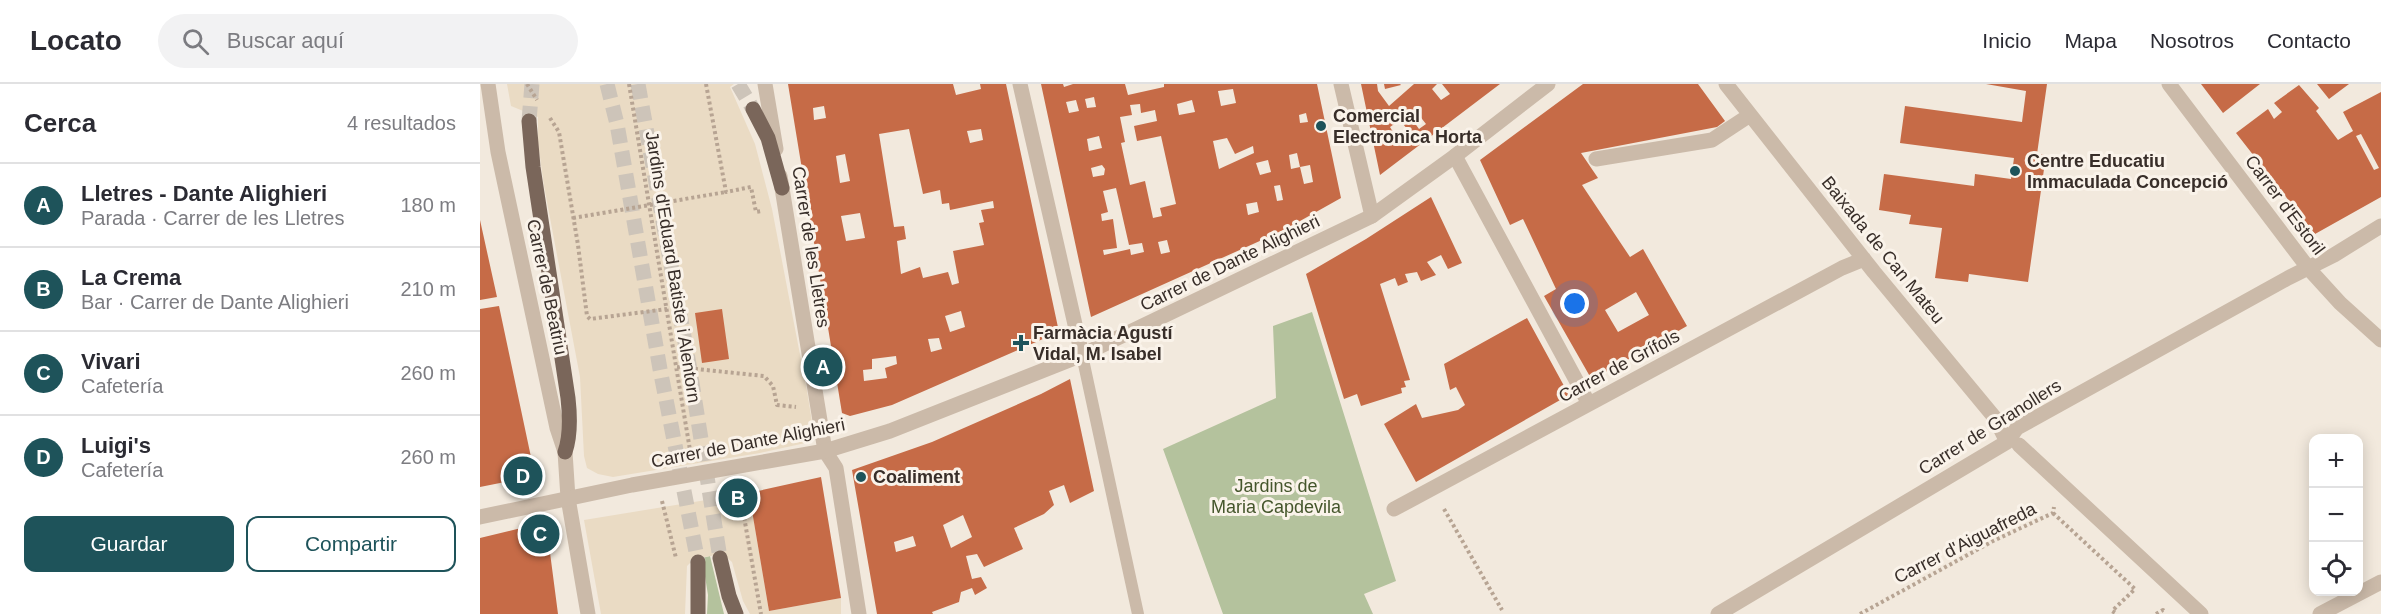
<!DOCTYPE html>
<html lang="es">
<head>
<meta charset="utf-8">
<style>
	body { margin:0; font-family:Arial,sans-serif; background:#f2f2f3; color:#2b2b33 }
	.controls { position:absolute; right:18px; bottom:18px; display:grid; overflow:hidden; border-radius:12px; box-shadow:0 3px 15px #0003 }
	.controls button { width:54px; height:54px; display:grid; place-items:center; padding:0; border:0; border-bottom:2px solid #e1e1e2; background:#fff; color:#2b2b33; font:30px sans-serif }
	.you { position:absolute; left:1095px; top:220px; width:21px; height:21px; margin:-15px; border:4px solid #fff; border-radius:50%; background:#1a73e8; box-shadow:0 0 0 9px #1a73e833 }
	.badge { display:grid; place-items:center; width:39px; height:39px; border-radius:50%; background:#1e535a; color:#fff; font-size:20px; font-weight:700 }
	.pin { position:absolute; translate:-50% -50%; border:3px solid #fff; box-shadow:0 2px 6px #0006 }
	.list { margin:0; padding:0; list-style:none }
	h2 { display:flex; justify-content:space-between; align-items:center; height:78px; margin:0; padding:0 24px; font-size:26px }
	h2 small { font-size:20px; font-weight:400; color:#7c7c81 }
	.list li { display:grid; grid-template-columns:39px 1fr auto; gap:18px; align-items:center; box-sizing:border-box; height:84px; padding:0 24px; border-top:2px solid #e1e1e2 }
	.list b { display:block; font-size:22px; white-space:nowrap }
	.list p { margin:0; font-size:20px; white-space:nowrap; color:#7c7c81 }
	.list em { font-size:20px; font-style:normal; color:#7c7c81 }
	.actions { display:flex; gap:12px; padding:18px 24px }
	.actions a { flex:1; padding:14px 0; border:2px solid #1e535a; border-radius:12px; text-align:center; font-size:21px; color:#1e535a }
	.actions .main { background:#1e535a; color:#fff }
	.icon { flex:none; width:33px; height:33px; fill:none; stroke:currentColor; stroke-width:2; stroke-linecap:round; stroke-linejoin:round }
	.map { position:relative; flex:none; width:1901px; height:530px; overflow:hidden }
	header { display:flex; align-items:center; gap:36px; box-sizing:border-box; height:84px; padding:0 30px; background:#fff; border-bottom:2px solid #e1e1e2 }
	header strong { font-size:28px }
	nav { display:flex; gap:33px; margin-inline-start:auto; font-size:21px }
	.search { width:420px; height:54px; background:#f2f2f3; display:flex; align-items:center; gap:15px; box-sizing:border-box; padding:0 21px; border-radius:33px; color:#7c7c81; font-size:22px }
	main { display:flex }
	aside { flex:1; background:#fff }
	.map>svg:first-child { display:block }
	.green { fill:#b4c29d }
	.plaza { fill:#eadbc4 }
	.building { fill:#c66b47; fill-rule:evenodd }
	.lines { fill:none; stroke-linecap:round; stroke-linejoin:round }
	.primary-tunnel { stroke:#cdc4b9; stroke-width:15; stroke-dasharray:15 8; stroke-linecap:butt }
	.path { stroke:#b7a493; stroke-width:4; stroke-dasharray:3 3; stroke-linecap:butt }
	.service { stroke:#cbbaa9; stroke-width:12 }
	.pedestrian { stroke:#cbbaa9; stroke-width:15 }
	.minor { stroke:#cbbaa9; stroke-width:15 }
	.tertiary { stroke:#cbbaa9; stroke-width:15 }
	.primary { stroke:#7a665a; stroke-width:15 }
	.poi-dot { fill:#1e535a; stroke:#faf3ea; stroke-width:2 }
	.labels { text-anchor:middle; stroke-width:6; stroke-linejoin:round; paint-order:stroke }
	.poi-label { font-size:18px; font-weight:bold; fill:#382e29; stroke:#faf3ea; text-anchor:start }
	.street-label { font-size:18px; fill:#382e29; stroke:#faf3ea }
	.park-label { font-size:18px; fill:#45562c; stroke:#faf3ea }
</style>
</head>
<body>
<header>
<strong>Locato</strong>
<div class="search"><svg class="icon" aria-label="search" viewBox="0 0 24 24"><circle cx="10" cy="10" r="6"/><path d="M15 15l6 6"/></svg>Buscar aquí</div>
<nav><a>Inicio</a><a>Mapa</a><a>Nosotros</a><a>Contacto</a></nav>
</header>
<main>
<aside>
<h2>Cerca<small>4 resultados</small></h2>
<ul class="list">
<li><span class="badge">A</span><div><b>Lletres - Dante Alighieri</b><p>Parada · Carrer de les Lletres</p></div><em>180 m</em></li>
<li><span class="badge">B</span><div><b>La Crema</b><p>Bar · Carrer de Dante Alighieri</p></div><em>210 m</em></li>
<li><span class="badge">C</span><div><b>Vivari</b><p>Cafetería</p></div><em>260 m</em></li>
<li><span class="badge">D</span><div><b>Luigi's</b><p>Cafetería</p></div><em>260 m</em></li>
</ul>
<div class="actions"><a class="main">Guardar</a><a>Compartir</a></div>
</aside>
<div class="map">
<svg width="1901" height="530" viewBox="0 0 1901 530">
	<rect width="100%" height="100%" fill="#f2e9dd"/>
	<path class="green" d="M 832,228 L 916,497 L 884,510 L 893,530 L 743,530 L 683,365 L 796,314 L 793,242 Z
		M 230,472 L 244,530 L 227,530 L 228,511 L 222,474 Z"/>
	<path class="plaza" d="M 27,0 L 254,0 L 250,3 L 275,60 L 292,125 L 327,307 L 334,350 L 330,358 L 280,369 L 133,393 L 118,390 L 107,384 L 104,372 L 100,293 L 64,102 L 58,59 L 58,33 L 31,22 Z
		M 269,409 L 289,527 L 361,514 L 361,530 L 270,530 L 263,517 L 252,478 L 245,472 L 236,471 L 214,475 L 207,482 L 205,530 L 121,530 L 104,436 Z"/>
	<path class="building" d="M 308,0 L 473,0 L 476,11 L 501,5 L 500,0 L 526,0 L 579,248 L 412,321 L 370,332 L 362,329 ZM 344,22 L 346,34 L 334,36 L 333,24 ZM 429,45 L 443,110 L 460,106 L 462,120 L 469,119 L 470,126 L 513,117 L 514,124 L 501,126 L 504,138 L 499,139 L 504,161 L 473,167 L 479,199 L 472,201 L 468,188 L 443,194 L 440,183 L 421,190 L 417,157 L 426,155 L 424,142 L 414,143 L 399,50 ZM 501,45 L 503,56 L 490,59 L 487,47 ZM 365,70 L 370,97 L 360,99 L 356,72 ZM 380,129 L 385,154 L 366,157 L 361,132 ZM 481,227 L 485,243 L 470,248 L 465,232 ZM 459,254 L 462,265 L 451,268 L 448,255 ZM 416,272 L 417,280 L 405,284 L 407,294 L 384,297 L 383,286 L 392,285 L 392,275 Z
		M 561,0 L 583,0 L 584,3 L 593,0 L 645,0 L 648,11 L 684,3 L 684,0 L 837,0 L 861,114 L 804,146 L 611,233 ZM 753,5 L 756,19 L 741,22 L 738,7 ZM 614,13 L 616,23 L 607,24 L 605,15 ZM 596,16 L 599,27 L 589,29 L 586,18 ZM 712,16 L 715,28 L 699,31 L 697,20 ZM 660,20 L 661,29 L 675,26 L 677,37 L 654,42 L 657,57 L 681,52 L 696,120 L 680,124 L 682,132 L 673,134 L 665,97 L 650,101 L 641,59 L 645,58 L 640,33 L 652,31 L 650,21 ZM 826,29 L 828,38 L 820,39 L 819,31 ZM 619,52 L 622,64 L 609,67 L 607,55 ZM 747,54 L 755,70 L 773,62 L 774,69 L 739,85 L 733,57 ZM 817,69 L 820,83 L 830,81 L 833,98 L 824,100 L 820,83 L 811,85 L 809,71 ZM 788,76 L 791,88 L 780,91 L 776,79 ZM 622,81 L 625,85 L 624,91 L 613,93 L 611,84 ZM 800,101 L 803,116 L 797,117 L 794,102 ZM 636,104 L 649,161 L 662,159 L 664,168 L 651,171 L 650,165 L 624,171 L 623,166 L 637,164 L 633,135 L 622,137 L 621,130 L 628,128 L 623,107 ZM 777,118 L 779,128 L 768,131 L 766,120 ZM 687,156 L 690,168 L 681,170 L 678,158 Z
		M 881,0 L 897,0 L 898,7 L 909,22 L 934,0 L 957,0 L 952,5 L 961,16 L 970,10 L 962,0 L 1020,0 L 900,91 ZM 935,26 L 946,40 L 939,45 L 929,31 ZM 920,36 L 927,45 L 916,53 L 910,43 Z
		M 904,0 L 920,0 L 921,1 L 905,5 Z
		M 1103,0 L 1218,0 L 1245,37 L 1237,43 L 1101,69 L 1118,94 L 1102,101 L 1150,173 L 1163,165 L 1207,242 L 1112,296 L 1064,212 L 1076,205 L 1043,135 L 1030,141 L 1000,76 ZM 1156,208 L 1169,231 L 1138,248 L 1125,226 Z
		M 1506,0 L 1567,0 L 1557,70 L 1566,71 L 1548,198 L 1489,190 L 1488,198 L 1455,194 L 1462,144 L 1429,140 L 1431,131 L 1399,126 L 1404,90 L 1494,102 L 1495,90 L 1531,95 L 1534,74 L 1420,59 L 1425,22 L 1542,38 L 1546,7 Z
		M 1721,0 L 1780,0 L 1743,29 Z
		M 1837,0 L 1869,0 L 1849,15 Z
		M 1819,1 L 1839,24 L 1836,27 L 1858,56 L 1873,47 L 1863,28 L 1901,8 L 1901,113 L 1835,150 L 1756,49 L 1788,25 L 1794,35 L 1802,28 L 1794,19 ZM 1881,50 L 1899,84 L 1894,86 L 1876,52 Z
		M 951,113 L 982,179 L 968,185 L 961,171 L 947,178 L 956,191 L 941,197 L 937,188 L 925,190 L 928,198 L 918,202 L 915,194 L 900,200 L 930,296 L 924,297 L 926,303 L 921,304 L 922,309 L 881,322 L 877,310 L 864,315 L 826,190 L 886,155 Z
		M 0,136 L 17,213 L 0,216 Z
		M 19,222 L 55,392 L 0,403 L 0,225 Z
		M 242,225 L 249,275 L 222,279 L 215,229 Z
		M 1047,234 L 1089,311 L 936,398 L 904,340 L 936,320 L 942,334 L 978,326 L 985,321 L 976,303 L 970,306 L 964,280 Z
		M 590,295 L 614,407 L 590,419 L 584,401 L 569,407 L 574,421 L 564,430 L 534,444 L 543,465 L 504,483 L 497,470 L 486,472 L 492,495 L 501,493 L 507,504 L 495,511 L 492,504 L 481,508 L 479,518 L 452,528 L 453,530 L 397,530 L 372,386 L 452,358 L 561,310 ZM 483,431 L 492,453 L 471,464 L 463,441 ZM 433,452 L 436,462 L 416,468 L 414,458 Z
		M 341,393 L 361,514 L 289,527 L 269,409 Z
		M 66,438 L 78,530 L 0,530 L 0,454 Z"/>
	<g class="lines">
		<path class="primary-tunnel" d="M 127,0 L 137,40 L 180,285 L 218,478
			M 158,0 L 209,280 L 240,474
			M 258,0 L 273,25
			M 49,37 L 52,0"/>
		<path class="path" d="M 47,0 L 57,16
			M 149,0 L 210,366
			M 226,0 L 246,108 L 271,103 L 276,128 L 282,127
			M 70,34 L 79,48 L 98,161 L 107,232 L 110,235 L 187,225
			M 93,134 L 246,108
			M 197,283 L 284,292 L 293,302 L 297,321 L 316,323
			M 259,404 L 281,530
			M 182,417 L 196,474
			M 964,425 L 1022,526
			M 1573,429 L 1655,505 L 1632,527 L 1637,530
			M 1380,530 L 1513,457 L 1573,429 L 1574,423
			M 1676,530 L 1683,526 L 1685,528"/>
		<path class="service" d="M 602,271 L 658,530"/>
		<path class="pedestrian" d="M 1539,361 L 1721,530"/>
		<path class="minor" d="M 8,0 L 18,68 L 77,344 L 85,368 L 88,414 L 108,530
			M 285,0 L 296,65
			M 540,0 L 602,271
			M 861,0 L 892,132
			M 1246,0 L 1394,188 L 1515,334 L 1527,358
			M 1689,0 L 1829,185 L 1860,219 L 1901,256
			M 975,72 L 1109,320
			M 1116,75 L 1232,56 L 1270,31
			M 300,92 L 345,367 L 356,384 L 379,530
			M 914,425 L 1362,184 L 1384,175
			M 1238,530 L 1527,358 L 1537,344 L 1808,194 L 1854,171 L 1901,142
			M 1840,530 L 1901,498"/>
		<path class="tertiary" d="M 0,433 L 152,401 L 345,367 L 410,347 L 602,271 L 892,132 L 975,72 L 1068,0"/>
		<path class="primary" d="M 273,25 L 288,54 L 302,104
			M 49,37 L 53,83 L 88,314 C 90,332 91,351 85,368
			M 240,474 L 249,512 L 256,530
			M 218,478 L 218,530"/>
	</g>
	<g class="poi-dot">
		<circle cx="841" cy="42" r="6"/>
		<circle cx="1535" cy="87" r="6"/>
		<path d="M538 250h6v6h6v6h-6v6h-6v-6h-6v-6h6z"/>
		<circle cx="381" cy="393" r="6"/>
	</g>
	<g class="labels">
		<g class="poi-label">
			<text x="853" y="38">Comercial<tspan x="853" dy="21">Electronica Horta</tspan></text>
			<text x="1547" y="83">Centre Educatiu<tspan x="1547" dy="21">Immaculada Concepció</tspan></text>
			<text x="553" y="255">Farmàcia Agustí<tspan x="553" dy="21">Vidal, M. Isabel</tspan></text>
			<text x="393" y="399">Coaliment</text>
		</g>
		<g class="street-label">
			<text transform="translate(1805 121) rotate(53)" y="6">Carrer d'Estoril</text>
			<text transform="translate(331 163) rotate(81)" y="6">Carrer de les Lletres</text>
			<text transform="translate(1403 166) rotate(51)" y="6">Baixada de Can Mateu</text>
			<text transform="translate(750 179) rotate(-26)" y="6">Carrer de Dante Alighieri</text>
			<text transform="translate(193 183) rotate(81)" y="6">Jardins d'Eduard Batiste i Alentorn</text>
			<text transform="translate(67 203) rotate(78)" y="6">Carrer de Beatriu</text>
			<text transform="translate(1139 282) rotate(-28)" y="6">Carrer de Grífols</text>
			<text transform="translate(1510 343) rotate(-32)" y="6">Carrer de Granollers</text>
			<text transform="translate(268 359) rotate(-11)" y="6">Carrer de Dante Alighieri</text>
			<text transform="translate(1485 459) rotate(-27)" y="6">Carrer d'Aiguafreda</text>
		</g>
		<g class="park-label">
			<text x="796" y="408">Jardins de<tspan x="796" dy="21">Maria Capdevila</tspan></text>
		</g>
	</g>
</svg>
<div class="controls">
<button>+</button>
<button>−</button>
<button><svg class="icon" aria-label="locate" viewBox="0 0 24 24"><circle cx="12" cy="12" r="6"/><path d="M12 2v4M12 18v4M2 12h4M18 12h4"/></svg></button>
</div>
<div class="you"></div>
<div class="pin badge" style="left:343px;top:283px">A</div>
<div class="pin badge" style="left:258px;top:414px">B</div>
<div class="pin badge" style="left:60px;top:450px">C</div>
<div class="pin badge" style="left:43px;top:392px">D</div>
</div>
</main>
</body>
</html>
